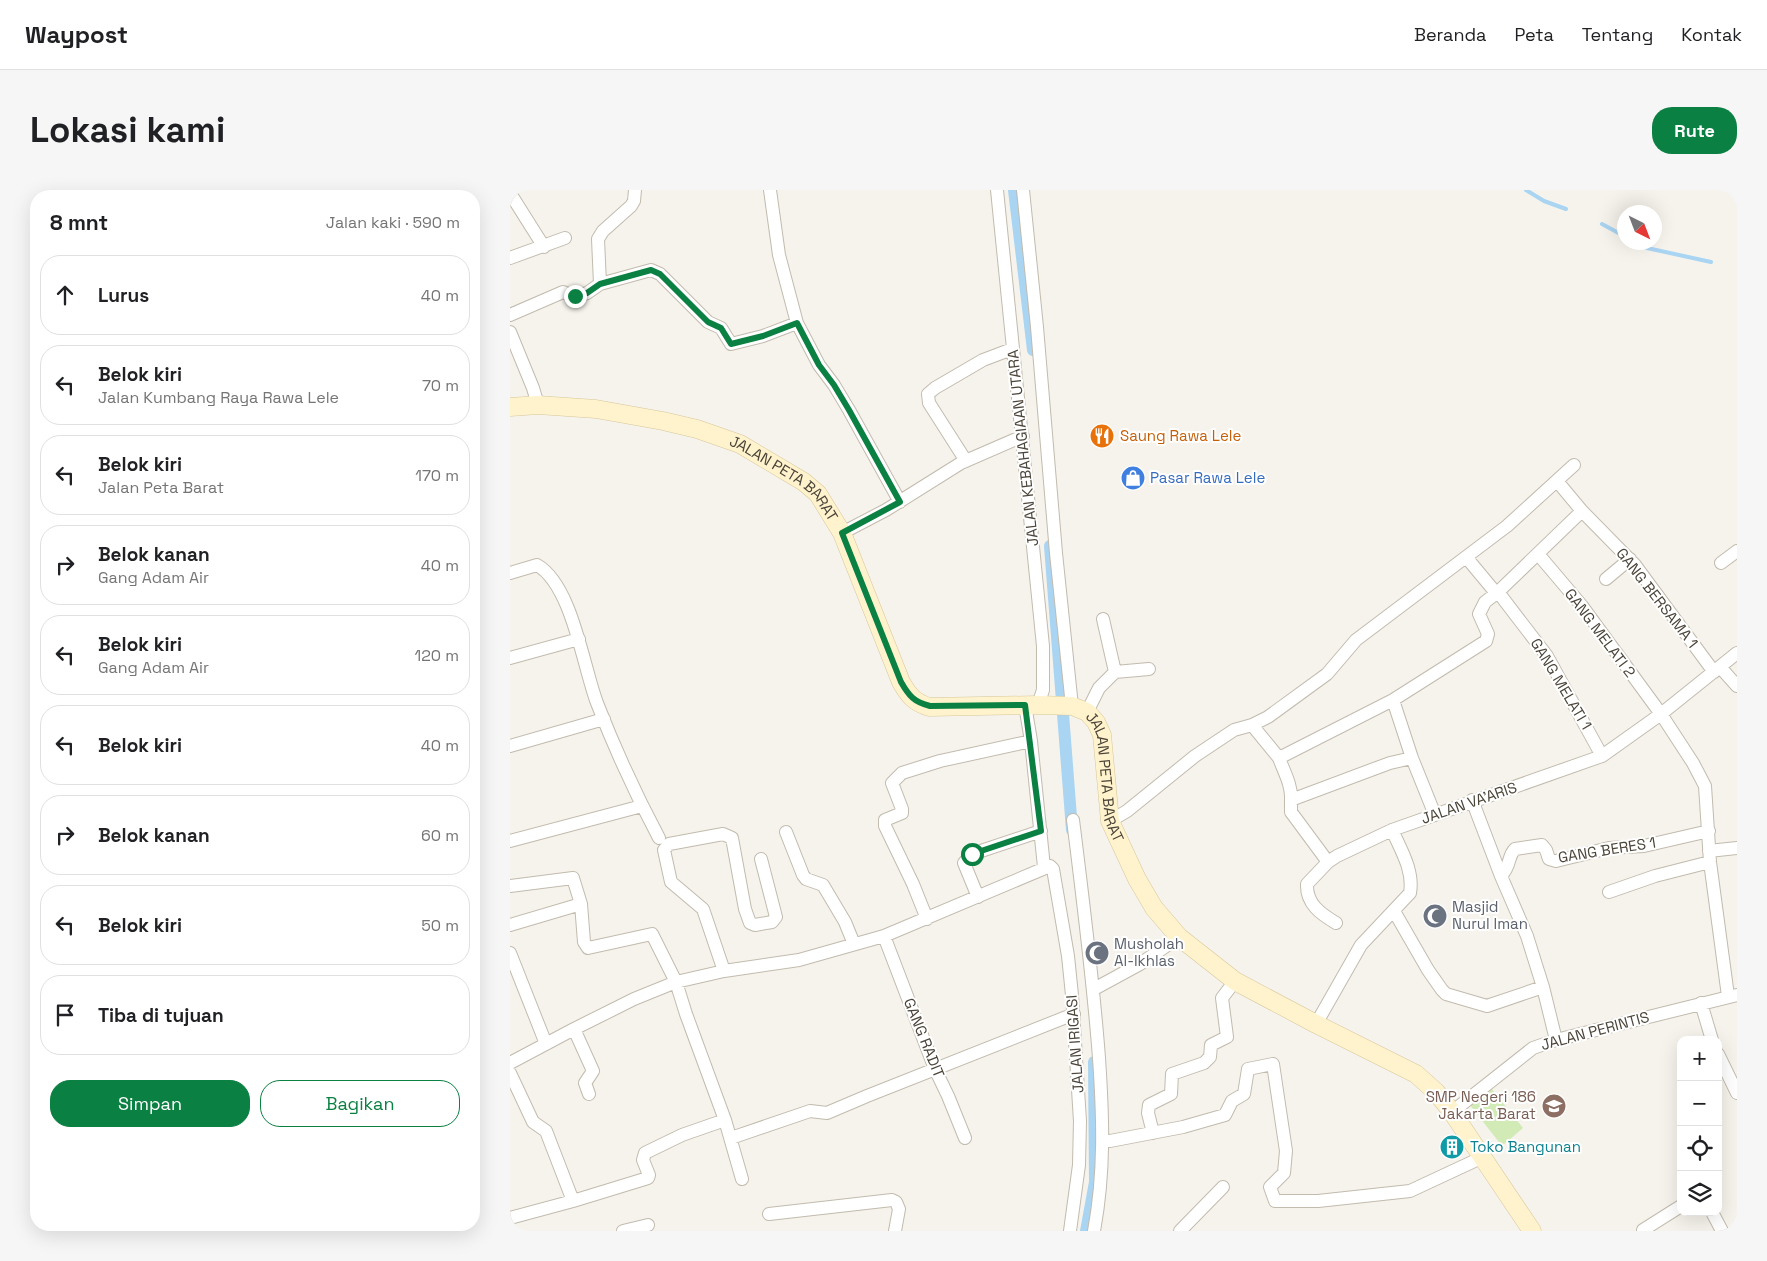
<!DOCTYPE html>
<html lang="id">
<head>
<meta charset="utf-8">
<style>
	body { margin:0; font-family:"Space Grotesk",sans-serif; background:#f6f6f6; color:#202124 }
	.controls { position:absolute; right:15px; bottom:15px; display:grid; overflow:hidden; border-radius:10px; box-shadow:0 5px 20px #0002 }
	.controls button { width:45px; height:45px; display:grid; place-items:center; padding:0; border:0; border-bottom:1px solid #e0e0e0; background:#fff; color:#202124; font:25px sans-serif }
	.compass { position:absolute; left:1107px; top:15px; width:45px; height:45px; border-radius:50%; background:#fff; box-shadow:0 5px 20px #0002; rotate:138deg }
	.stop { position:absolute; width:15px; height:15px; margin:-11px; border:4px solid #0b8043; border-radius:50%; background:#fff }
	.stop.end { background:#0b8043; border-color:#fff; box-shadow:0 1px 5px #0008 }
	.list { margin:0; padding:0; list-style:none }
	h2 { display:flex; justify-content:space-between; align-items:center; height:65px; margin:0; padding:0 20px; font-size:21px }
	h2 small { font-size:16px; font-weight:400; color:#757577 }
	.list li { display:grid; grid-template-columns:32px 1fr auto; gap:15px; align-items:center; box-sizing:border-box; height:80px; margin:0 10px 10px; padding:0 10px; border:1px solid #e0e0e0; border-radius:20px }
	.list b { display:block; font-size:19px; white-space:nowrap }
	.list p { margin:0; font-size:16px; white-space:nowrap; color:#757577 }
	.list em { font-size:16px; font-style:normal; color:#757577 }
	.actions { display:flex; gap:10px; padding:15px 20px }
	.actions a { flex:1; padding:11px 0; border:1px solid #0b8043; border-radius:20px; text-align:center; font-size:18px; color:#0b8043 }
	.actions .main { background:#0b8043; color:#fff }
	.icon { flex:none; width:28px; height:28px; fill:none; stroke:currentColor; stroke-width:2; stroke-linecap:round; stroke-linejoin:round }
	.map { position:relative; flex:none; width:1227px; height:1041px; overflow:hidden; border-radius:20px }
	header { display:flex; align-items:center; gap:30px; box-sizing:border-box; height:70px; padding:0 25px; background:#fff; border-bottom:1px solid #e0e0e0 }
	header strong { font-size:24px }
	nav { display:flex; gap:28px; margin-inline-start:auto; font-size:18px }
	.intro { display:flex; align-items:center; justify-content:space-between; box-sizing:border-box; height:120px; padding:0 30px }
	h1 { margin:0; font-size:35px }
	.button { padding:12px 22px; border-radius:20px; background:#0b8043; color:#fff; font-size:18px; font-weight:700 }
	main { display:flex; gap:30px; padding:0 30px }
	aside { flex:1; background:#fff; border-radius:20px; box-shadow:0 5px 20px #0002 }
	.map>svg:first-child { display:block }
	.green { fill:#d2eab5 }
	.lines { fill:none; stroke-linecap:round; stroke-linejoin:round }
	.stream { stroke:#a9d4f2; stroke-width:4 }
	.canal { stroke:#a9d4f2; stroke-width:12 }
	.street-casing { stroke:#c2bbae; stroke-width:14 }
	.secondary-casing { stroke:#d6c79b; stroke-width:19 }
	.street { stroke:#fff; stroke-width:12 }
	.secondary { stroke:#fff3cd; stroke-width:18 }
	.route { stroke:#0b8043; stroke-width:6 }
	.labels { text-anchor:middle; stroke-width:4; stroke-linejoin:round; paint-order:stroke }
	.food-label { font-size:15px; fill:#c56008; stroke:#fff; text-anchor:start }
	.street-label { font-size:15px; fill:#4b4439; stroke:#fff }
	.shop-label { font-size:15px; fill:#366cbe; stroke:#fff; text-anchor:start }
	.worship-label { font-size:15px; fill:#5b616d; stroke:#fff; text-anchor:start }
	.education-label { font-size:15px; fill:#785e54; stroke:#fff; text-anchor:end }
	.culture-label { font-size:15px; fill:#0d838f; stroke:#fff; text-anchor:start }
</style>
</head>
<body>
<header>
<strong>Waypost</strong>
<nav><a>Beranda</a><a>Peta</a><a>Tentang</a><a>Kontak</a></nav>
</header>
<div class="intro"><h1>Lokasi kami</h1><a class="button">Rute</a></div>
<main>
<aside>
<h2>8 mnt<small>Jalan kaki · 590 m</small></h2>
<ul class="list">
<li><svg class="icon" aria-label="ahead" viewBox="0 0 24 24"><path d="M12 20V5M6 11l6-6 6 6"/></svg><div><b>Lurus</b></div><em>40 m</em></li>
<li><svg class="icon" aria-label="left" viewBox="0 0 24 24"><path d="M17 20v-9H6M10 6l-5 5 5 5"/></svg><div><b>Belok kiri</b><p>Jalan Kumbang Raya Rawa Lele</p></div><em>70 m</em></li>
<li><svg class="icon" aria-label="left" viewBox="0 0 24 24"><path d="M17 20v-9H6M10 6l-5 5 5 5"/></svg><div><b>Belok kiri</b><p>Jalan Peta Barat</p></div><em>170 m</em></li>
<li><svg class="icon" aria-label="right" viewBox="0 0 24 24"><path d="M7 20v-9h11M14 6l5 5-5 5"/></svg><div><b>Belok kanan</b><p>Gang Adam Air</p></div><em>40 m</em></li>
<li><svg class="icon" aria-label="left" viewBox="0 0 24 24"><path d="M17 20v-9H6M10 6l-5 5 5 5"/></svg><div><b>Belok kiri</b><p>Gang Adam Air</p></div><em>120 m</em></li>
<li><svg class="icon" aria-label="left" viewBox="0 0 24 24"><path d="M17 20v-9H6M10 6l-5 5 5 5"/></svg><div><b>Belok kiri</b></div><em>40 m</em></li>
<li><svg class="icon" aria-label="right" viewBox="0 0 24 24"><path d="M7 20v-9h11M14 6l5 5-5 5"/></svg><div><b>Belok kanan</b></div><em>60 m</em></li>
<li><svg class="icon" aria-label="left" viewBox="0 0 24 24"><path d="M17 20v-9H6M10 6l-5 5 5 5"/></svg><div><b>Belok kiri</b></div><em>50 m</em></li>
<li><svg class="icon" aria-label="arrive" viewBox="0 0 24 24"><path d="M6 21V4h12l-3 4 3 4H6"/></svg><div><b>Tiba di tujuan</b></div></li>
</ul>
<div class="actions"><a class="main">Simpan</a><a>Bagikan</a></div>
</aside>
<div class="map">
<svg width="1227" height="1041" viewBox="0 0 1227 1041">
	<rect width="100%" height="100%" fill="#f6f3ec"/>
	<path class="green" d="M 981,898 L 1013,938 L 992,956 L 960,915 Z"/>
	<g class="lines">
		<path class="stream" d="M 1016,0 L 1034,11 L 1056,19
			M 1092,34 L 1114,46
			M 1127,52 L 1137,58 L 1201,72"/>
		<path class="canal" d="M 504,0 L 523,160
			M 540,356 L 562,640
			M 576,1041 L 585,992 L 584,872"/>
		<defs>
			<path id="street" d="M 260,0 L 269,65 L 287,133 L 309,175 L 324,195 L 339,220 L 390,312
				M 487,0 L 533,456 L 533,500 L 528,515
				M 513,0 L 527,137 L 546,363 L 562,516
				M 0,3 L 34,57
				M 0,68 L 55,48
				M 90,94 L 88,49 L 93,41 L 121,16 L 124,11 L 125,0
				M 0,125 L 53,102 L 65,107 L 77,103 L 90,94 L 141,80 L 150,84 L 198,132 L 211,138 L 221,154 L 253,146 L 287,133
				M 0,142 L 23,198 L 28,215
				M 456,271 L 419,213 L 418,204 L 425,198 L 473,170 L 502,159
				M 1047,291 L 1072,321 L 1125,375 L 1204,482
				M 332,343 L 376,320 L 451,273 L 513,246
				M 1028,364 L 1072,416 L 1151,524 L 1183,573 L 1195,596 L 1200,672 L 1218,806
				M 956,367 L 986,403
				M 1211,373 L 1227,361
				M 0,383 L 27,375 C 62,395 73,476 87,513 C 105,559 126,605 149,648
				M 1096,389 L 1120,369
				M 988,402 L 1037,466 L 1092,566
				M 593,429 L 605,482
				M 0,468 L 69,449
				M 1210,477 L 1227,496
				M 883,510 L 902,568 L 925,625
				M 515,515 L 521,551 L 534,677
				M 577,522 L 589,498 L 605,482 L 639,479
				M 742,535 L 769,568 L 883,510 L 976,451 L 978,444 L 969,424 L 975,412 L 988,402 L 1072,321
				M 0,556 L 94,529
				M 769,568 C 774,582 782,595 781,610
				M 962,610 L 991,686 L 1017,746 L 1033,797 L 1046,850
				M 563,630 C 573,709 583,788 589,868 C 593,927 595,982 584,1041
				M 600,631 L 617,621 L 685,566 L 724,540 L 742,535 L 758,527 L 817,484 L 846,450 L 997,336 L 1064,275
				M 276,642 L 293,685 L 296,689 L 313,695 L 335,732 L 344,754
				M 0,651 L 132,616
				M 1199,661 L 1227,658
				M 818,672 L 781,622 L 781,610 L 880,573 L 902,568
				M 991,686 C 1002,674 997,667 1005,659 L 1032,655 L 1036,660 L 1039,669 L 1046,671 L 1099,658 L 1134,656 L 1199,641
				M 0,696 L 63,688 L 71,714 L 74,752 L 78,758 L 142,744 L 166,792 L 176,824 L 215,930 L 232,989
				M 1099,702 L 1145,686 L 1200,672
				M 468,707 L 454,673 L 462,664 L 531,641
				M 884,721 L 918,780 L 932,800 L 936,804 L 977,816 L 1033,797
				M 417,729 L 403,694 L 375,636 L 375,630 L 392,623 L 392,619 L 382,593 L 392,583 L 430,571 L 521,551
				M 826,733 C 811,724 796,714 797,694 L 818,672 L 827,666 L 882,640 L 1092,566 L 1151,524 L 1227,463
				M 0,735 L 71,714
				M 374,746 L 425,879 L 438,906 L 455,948
				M 0,763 L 36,854
				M 214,781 L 193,719 L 161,692 L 154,660 L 159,654 L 213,644 L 222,648 L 235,719 L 240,733 L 245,735 L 262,732 L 266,727 L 251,669
				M 584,799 L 630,774 L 669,747
				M 1191,813 L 1202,850
				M 806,834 L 851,755 L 900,703 C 904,681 891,660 882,640
				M 64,839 L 83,881 L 75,893 L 79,904
				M 1208,864 L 1227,903
				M 0,873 L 64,839 L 124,809 L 166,792 L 214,781 L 289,770 L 374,746 L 540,676 L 543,679 L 558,766 L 562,805 L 570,931 L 569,975 L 560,1041
				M 0,883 L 23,932 L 36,941 L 63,1011
				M 942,922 L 1023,858 L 1046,850 L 1227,805
				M 643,943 L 638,923 L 639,915 L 661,904 L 662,884 L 694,873 L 700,867 L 701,855 L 717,847 L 712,808 L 725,791
				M 221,948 L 300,921 L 317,923 L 357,906 L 564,824
				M 593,950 L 600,951 L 673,937 L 715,925 L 722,911 L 734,904 L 738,879 L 763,874 L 776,961 L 774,983 L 760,997 L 765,1011 L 808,1011 L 900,1001 L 973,967
				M 1202,1022 L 1212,1041
				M 259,1024 L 382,1010 L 386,1012 L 389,1019 L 385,1041
				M 0,1028 L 63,1011 L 138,988 L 139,985 L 133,970 L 135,963 L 172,945 L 215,930
				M 1133,1040 L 1171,1016
				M 113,1041 L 138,1035
				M 670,1041 L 713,997"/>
			<g id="secondary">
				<path id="s1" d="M 0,217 L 28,215 L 86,219 L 153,231 L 187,239 L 230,254 L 294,292 L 308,304 L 332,343 L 391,492 C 399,506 404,512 419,517 L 528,515 L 562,516 L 577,522 L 586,532 L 592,545 L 600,631 L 627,689 L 644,718 L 669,747 L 725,791 L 806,834 L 906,884 L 926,902 L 942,922 L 1022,1041"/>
			</g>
		</defs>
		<use href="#street" class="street-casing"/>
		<use href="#secondary" class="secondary-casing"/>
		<use href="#street" class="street"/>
		<use href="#secondary" class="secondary"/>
	</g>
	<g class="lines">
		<path class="route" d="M 65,106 L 77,103 L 90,94 L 141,80 L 150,84 L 198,132 L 211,138 L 221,154 L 253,146 L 287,133 L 309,175 L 324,195 L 339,220 L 390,312 L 332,343 L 391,492 C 399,506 404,512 420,516 L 515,515 L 531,641 L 462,664"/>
	</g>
	<defs>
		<symbol id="restaurant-disc" viewBox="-11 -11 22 22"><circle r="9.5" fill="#e8710a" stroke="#fff"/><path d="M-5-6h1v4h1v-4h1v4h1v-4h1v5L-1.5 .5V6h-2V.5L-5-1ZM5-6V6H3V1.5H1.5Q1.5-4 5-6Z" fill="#fff"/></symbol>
		<symbol id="shop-disc" viewBox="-11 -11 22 22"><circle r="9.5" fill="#3f7fe0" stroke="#fff"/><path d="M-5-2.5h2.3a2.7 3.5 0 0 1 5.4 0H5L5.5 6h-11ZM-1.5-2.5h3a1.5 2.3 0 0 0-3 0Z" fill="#fff"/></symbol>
		<symbol id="mosque-disc" viewBox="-11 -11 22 22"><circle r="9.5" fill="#6b7280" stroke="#fff"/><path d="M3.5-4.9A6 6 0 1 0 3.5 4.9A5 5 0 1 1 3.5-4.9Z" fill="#fff"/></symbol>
		<symbol id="school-disc" viewBox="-11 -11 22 22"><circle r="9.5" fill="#8d6e63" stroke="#fff"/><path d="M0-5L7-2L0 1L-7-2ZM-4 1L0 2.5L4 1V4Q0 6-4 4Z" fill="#fff"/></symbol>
		<symbol id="building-disc" viewBox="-11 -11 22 22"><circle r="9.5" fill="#0f9aa8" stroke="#fff"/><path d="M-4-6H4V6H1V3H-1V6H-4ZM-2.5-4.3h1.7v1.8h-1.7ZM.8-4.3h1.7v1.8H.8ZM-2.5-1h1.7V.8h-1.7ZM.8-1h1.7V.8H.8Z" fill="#fff"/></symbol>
	</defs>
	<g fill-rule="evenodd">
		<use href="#restaurant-disc" x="578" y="232" width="28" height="28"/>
		<use href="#shop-disc" x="609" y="274" width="28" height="28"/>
		<use href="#mosque-disc" x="911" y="712" width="28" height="28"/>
		<use href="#mosque-disc" x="573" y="749" width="28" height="28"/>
		<use href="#school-disc" x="1030" y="902" width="28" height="28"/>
		<use href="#building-disc" x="928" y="943" width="28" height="28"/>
	</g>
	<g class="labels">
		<g class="food-label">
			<text x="610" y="251">Saung Rawa Lele</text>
		</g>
		<g class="street-label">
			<text transform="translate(513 258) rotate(-96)" y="5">JALAN KEBAHAGIAAN UTARA</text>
			<text dy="5" stroke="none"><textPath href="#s1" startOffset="291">JALAN PETA BARAT</textPath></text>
			<text transform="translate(1147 408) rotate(52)" y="5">GANG BERSAMA 1</text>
			<text transform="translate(1090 443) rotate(53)" y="5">GANG MELATI 2</text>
			<text transform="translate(1051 494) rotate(59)" y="5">GANG MELATI 1</text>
			<text dy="5" stroke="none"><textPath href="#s1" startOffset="801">JALAN PETA BARAT</textPath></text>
			<text transform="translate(959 613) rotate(-19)" y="5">JALAN VA'ARIS</text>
			<text transform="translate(1097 660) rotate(-9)" y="5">GANG BERES 1</text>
			<text transform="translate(1085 841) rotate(-15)" y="5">JALAN PERINTIS</text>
			<text transform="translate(414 848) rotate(68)" y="5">GANG RADIT</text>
			<text transform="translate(565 854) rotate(-94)" y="5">JALAN IRIGASI</text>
		</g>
		<g class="shop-label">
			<text x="640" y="293">Pasar Rawa Lele</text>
		</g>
		<g class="worship-label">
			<text x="942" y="722">Masjid<tspan x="942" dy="17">Nurul Iman</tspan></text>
			<text x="604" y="759">Musholah<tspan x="604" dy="17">Al-Ikhlas</tspan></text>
		</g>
		<g class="education-label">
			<text x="1026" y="912">SMP Negeri 186<tspan x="1026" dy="17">Jakarta Barat</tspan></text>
		</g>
		<g class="culture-label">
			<text x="960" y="962">Toko Bangunan</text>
		</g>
	</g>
</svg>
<div class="controls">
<button>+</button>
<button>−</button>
<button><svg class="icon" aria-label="locate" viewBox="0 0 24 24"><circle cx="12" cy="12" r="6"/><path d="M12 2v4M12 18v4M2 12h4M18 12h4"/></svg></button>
<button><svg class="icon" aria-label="layers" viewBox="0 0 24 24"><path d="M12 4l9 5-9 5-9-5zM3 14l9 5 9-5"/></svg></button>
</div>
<svg class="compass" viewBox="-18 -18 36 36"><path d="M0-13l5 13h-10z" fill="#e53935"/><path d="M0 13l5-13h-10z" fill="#757577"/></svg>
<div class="stop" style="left:462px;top:664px"></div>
<div class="stop end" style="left:65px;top:106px"></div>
</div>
</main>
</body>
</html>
